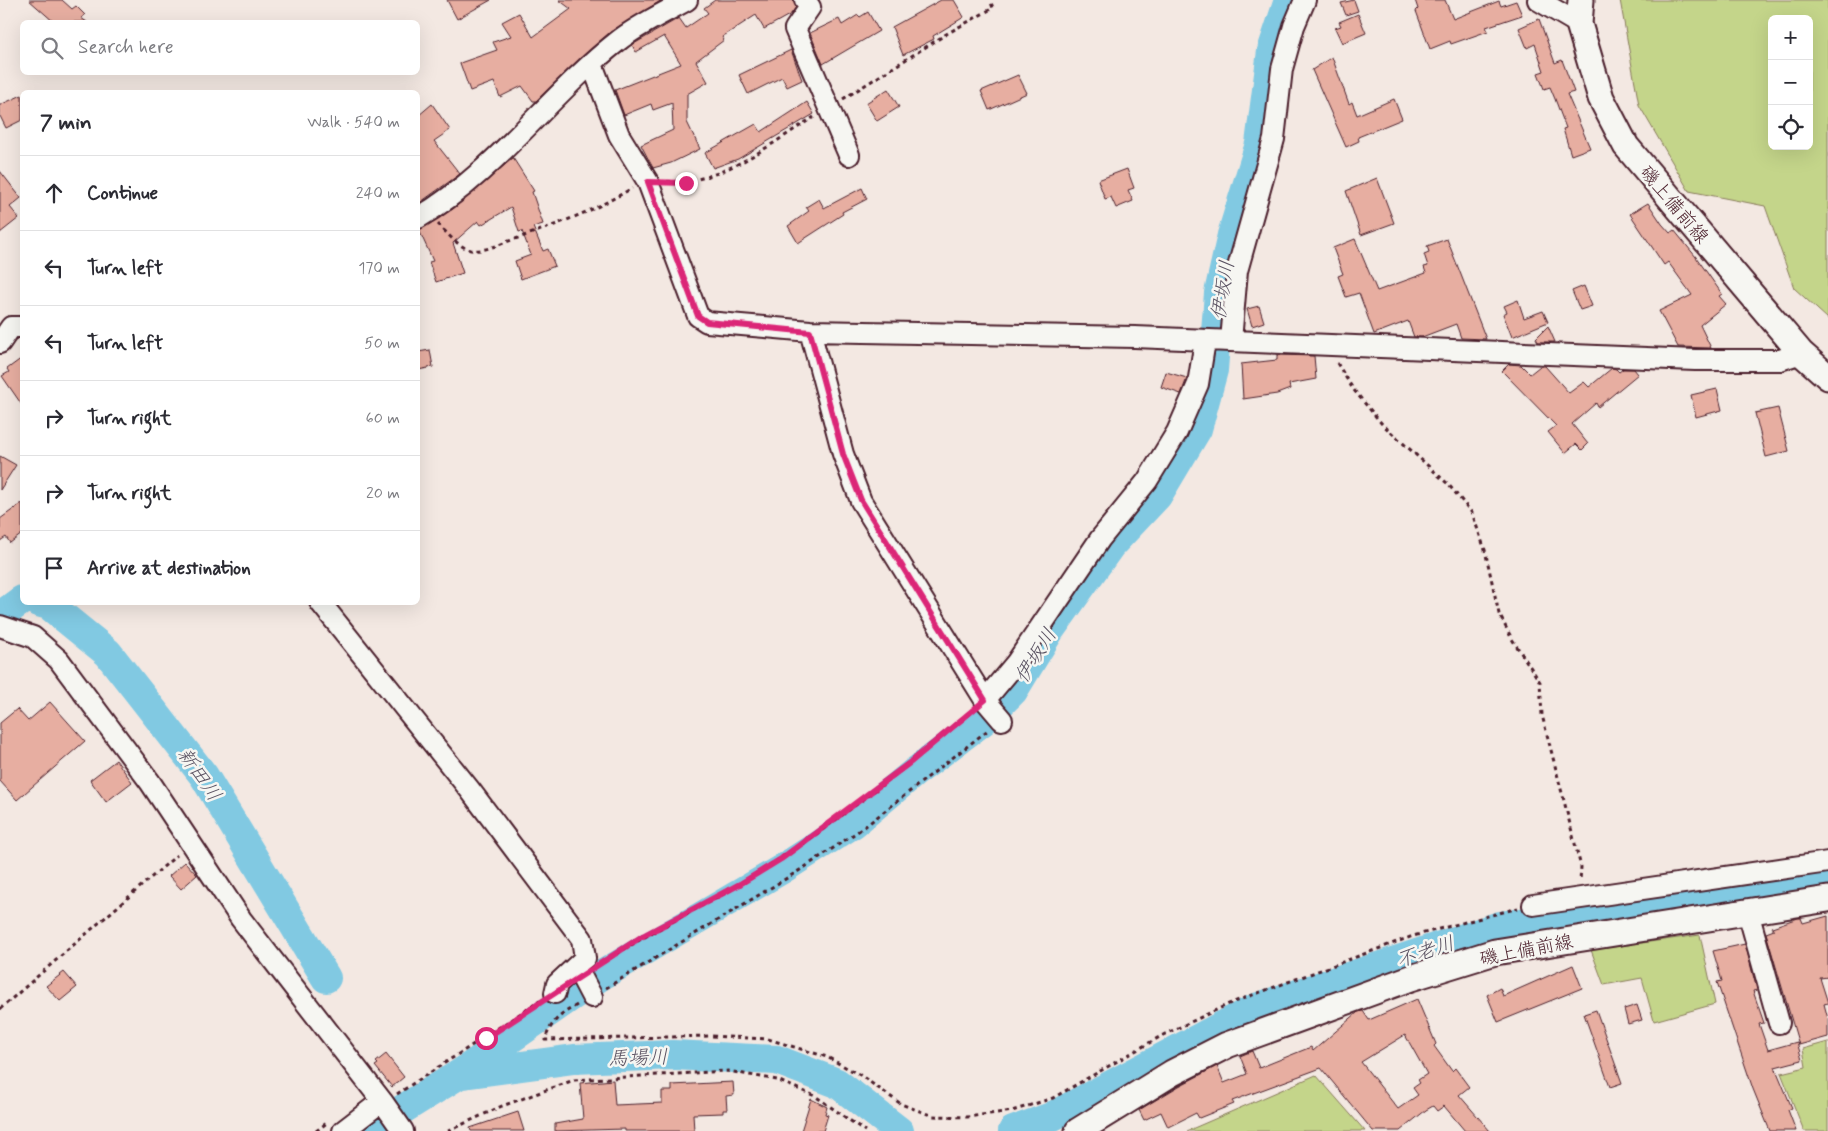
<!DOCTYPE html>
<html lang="en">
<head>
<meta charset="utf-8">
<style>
	body { margin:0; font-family:Mynerve,"Klee One",sans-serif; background:#f7f7f7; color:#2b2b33 }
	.controls { position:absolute; right:15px; top:15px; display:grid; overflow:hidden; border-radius:8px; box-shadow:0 5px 20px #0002 }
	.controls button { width:45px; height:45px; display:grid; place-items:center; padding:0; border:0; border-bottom:1px solid #e1e1e2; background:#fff; color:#2b2b33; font:25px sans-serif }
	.stop { position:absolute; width:15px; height:15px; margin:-11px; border:4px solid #db2777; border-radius:50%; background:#fff }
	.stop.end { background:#db2777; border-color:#fff; box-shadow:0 1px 5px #0008 }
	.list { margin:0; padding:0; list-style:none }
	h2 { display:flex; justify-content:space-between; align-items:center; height:65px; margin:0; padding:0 20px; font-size:21px }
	h2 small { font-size:16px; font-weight:400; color:#7c7c81 }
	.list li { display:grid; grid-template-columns:32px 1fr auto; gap:15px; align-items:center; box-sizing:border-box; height:75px; padding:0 20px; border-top:1px solid #e1e1e2 }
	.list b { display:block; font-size:19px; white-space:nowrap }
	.list em { font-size:16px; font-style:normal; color:#7c7c81 }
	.icon { flex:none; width:28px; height:28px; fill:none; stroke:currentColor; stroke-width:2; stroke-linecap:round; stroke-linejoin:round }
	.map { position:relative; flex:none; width:1828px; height:1131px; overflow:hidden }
	.search { position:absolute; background:#fff; box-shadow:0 5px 20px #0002; left:20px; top:20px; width:400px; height:55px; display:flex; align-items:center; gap:12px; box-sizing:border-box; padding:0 18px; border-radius:8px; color:#7c7c81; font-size:19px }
	.panel { position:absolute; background:#fff; box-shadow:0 5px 20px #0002; left:20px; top:90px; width:400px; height:515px; border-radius:8px }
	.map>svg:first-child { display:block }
	.green { fill:#c4d58a; stroke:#877a5a; fill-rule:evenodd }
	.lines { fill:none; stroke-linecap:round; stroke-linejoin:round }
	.stream { stroke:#6b8599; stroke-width:5 }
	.river { stroke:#81c9e2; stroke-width:30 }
	.building { fill:#e7aea1; stroke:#4a1f2b; fill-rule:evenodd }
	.minor-casing { stroke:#4a1f2b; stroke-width:24 }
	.major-casing { stroke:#4a1f2b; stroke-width:29 }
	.path { stroke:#4a1f2b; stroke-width:3; stroke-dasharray:4 4; stroke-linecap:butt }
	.minor { stroke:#f6f6f2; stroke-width:20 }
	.major { stroke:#f6f6f2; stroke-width:25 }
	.route { stroke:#db2777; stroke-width:6 }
	.labels { text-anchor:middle; stroke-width:5; stroke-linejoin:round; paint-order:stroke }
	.street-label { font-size:19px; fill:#4a1f2b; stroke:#f6f6f2 }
	.water-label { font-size:20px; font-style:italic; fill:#5a5262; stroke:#f6f6f2 }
</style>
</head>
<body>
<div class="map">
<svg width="1828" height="1131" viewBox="0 0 1828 1131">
	<rect width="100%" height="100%" fill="#f3e8e2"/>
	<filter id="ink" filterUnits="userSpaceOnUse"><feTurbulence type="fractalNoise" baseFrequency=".02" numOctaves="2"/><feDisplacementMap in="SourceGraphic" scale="10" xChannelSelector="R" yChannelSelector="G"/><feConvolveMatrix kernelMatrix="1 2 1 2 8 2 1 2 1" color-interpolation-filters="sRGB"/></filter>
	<g filter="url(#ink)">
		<path class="green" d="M 1620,0 L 1828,0 L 1828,319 L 1794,288 L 1765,206 L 1689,191 L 1639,105 ZM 1772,19 L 1809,19 L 1809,146 L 1772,146 Z
			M 1700,935 L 1715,1004 L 1654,1021 L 1642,978 L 1604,985 L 1591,950 Z
			M 1828,1042 L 1828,1131 L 1804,1131 L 1781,1073 L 1806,1067 L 1803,1049 Z
			M 1316,1075 L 1365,1131 L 1187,1131 Z"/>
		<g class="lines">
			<path class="stream" d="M 1051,1117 L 1075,1124"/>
			<path class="river" d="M 38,602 L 49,605 L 108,653 L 204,776 L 326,978
				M 3,614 L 22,600
				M 463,1074 L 574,1059 L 673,1055 L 777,1060 L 837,1083 L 899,1131
				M 375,1131 L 390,1117 L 458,1075 L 602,975 L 782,869 L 854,823 L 915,772 L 983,721 L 1013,691 L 1050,630 L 1110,546 L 1157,496 L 1197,429 L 1213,370 L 1219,293 L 1232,235 L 1260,144 L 1272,51 L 1289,0
				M 1013,1131 L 1051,1117 L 1256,1008 L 1500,926 L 1828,879"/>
		</g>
		<path class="building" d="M 29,0 L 62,0 L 72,9 L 76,6 L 85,15 L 81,18 L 87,22 L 54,22 Z
			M 447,0 L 491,0 L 457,19 Z
			M 559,0 L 662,0 L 610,32 L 536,101 L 533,101 L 522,86 L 500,97 L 494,82 L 470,91 L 460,63 L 497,50 L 493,42 L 511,36 L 502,22 L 519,13 L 533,37 L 571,9 Z
			M 715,0 L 793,0 L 796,7 L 791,14 L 764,29 L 756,15 L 722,37 L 724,40 L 696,61 L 708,82 L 687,94 L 687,122 L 700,149 L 671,163 L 653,168 L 641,145 L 673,130 L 672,103 L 653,110 L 651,104 L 624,115 L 615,90 L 681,64 L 664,36 L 636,52 L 632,45 L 679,18 L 686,28 L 708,13 L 704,8 Z
			M 941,0 L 954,0 L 964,17 L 933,36 L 934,39 L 903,55 L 892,27 Z
			M 1354,0 L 1358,11 L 1346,15 L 1341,3 Z
			M 1415,0 L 1445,0 L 1453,19 L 1499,1 L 1501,6 L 1516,1 L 1522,15 L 1486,27 L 1488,31 L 1451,44 L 1450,41 L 1430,49 L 1416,11 L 1418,9 Z
			M 868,12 L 879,31 L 823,64 L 810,33 L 839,19 L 842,25 L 858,15 L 860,17 Z
			M 1358,14 L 1366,33 L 1342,43 L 1335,28 L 1341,26 L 1339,22 Z
			M 1539,19 L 1555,63 L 1562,60 L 1574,92 L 1567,94 L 1590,148 L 1571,155 L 1563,129 L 1566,128 L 1555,99 L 1550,87 L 1544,89 L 1538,73 L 1544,71 L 1535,44 L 1527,48 L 1519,28 Z
			M 791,50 L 802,80 L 787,87 L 782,77 L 748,94 L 739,75 Z
			M 1332,57 L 1349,104 L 1352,102 L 1357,115 L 1394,99 L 1402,119 L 1358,137 L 1359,141 L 1346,147 L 1312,70 Z
			M 1018,75 L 1027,93 L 989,110 L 981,91 Z
			M 888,89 L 899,107 L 877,121 L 866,103 Z
			M 22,95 L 22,120 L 6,128 L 0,116 L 0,105 Z
			M 807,102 L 814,114 L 738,159 L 713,168 L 705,153 L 756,124 L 761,132 Z
			M 432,104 L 450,130 L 434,141 L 460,174 L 418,204 L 418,116 Z
			M 513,158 L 534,191 L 532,192 L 543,224 L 533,227 L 543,251 L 548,249 L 555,266 L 521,279 L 515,261 L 531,255 L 522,231 L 519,232 L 511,207 L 481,225 L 478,221 L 453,243 L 463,273 L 436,282 L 429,262 L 433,261 L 419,230 L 453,209 Z
			M 1127,169 L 1134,188 L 1128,190 L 1133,201 L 1116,208 L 1111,197 L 1105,199 L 1098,180 Z
			M 0,171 L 21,198 L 10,207 L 19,218 L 0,233 Z
			M 1377,178 L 1394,223 L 1361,235 L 1346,191 Z
			M 862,188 L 867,199 L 842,212 L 843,214 L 798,243 L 788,226 L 809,211 L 806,207 L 819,199 L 824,208 Z
			M 1648,203 L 1662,224 L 1670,233 L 1674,230 L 1696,257 L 1722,294 L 1719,296 L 1726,304 L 1700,325 L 1711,348 L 1678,347 L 1659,311 L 1692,295 L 1668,262 L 1664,265 L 1630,214 Z
			M 1355,239 L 1377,291 L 1426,273 L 1424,267 L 1428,266 L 1424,254 L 1429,252 L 1427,246 L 1447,239 L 1486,339 L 1461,338 L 1456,324 L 1422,337 L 1414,337 L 1408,321 L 1374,334 L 1359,293 L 1346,297 L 1338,276 L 1343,274 L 1333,248 Z
			M 1584,286 L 1592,306 L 1580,310 L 1572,291 Z
			M 1518,300 L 1524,318 L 1543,311 L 1548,322 L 1512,337 L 1503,314 L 1507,312 L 1504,306 Z
			M 1259,306 L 1264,322 L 1252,326 L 1247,309 Z
			M 1548,326 L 1555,342 L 1538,342 L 1536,338 Z
			M 430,350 L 433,367 L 418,370 L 418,352 Z
			M 1277,355 L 1314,356 L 1316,379 L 1289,384 L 1290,389 L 1277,394 L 1243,399 L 1241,364 L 1277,360 Z
			M 22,358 L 22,405 L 2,376 L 9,372 L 7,369 Z
			M 1509,364 L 1521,365 L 1530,374 L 1540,366 L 1545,366 L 1569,393 L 1584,382 L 1589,387 L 1612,368 L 1616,369 L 1619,372 L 1623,369 L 1634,369 L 1638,374 L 1598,407 L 1596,403 L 1572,424 L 1588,444 L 1582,450 L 1576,444 L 1565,453 L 1548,432 L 1556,426 L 1502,371 Z
			M 1166,372 L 1187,378 L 1181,394 L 1161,387 Z
			M 1717,389 L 1722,410 L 1696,417 L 1691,395 Z
			M 1778,408 L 1789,451 L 1766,457 L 1755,413 Z
			M 0,456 L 16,465 L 0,490 Z
			M 22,503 L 22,534 L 10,543 L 6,537 L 0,541 L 0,519 Z
			M 50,702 L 85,741 L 17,800 L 0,781 L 0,723 L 17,709 L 28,721 Z
			M 116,760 L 132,782 L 106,802 L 90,780 Z
			M 185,862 L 197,875 L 181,889 L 169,876 Z
			M 1828,916 L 1828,977 L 1820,978 L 1828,1003 L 1824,1004 L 1828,1019 L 1828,1037 L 1799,1045 L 1766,933 L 1774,930 L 1772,927 L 1798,918 L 1801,918 L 1803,923 Z
			M 1745,944 L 1757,990 L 1753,991 L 1764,1023 L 1759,1024 L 1768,1050 L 1797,1042 L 1802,1060 L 1775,1067 L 1792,1108 L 1788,1110 L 1796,1131 L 1770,1131 L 1753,1089 L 1717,982 L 1722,981 L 1713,951 Z
			M 1573,965 L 1582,988 L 1498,1022 L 1487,995 L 1500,988 L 1503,996 Z
			M 64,972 L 77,987 L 60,1001 L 46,986 Z
			M 1417,999 L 1436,1044 L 1434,1046 L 1452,1071 L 1455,1068 L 1469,1087 L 1459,1095 L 1490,1131 L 1465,1131 L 1444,1106 L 1437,1111 L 1433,1106 L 1426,1110 L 1400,1131 L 1373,1131 L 1321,1068 L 1232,1101 L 1234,1104 L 1199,1118 L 1196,1113 L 1168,1127 L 1161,1112 L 1144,1120 L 1139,1110 L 1179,1086 L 1217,1066 L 1224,1083 L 1247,1074 L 1240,1056 L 1252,1051 L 1259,1068 L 1311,1047 L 1313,1051 L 1358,1012 L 1363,1011 L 1369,1020 ZM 1405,1035 L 1427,1074 L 1418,1080 L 1420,1083 L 1413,1088 L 1418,1095 L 1398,1109 L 1361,1062 Z
			M 1637,1005 L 1642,1020 L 1628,1024 L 1624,1009 Z
			M 1596,1010 L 1622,1083 L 1610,1087 L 1584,1014 Z
			M 386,1054 L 404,1077 L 392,1087 L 375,1066 L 378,1064 L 376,1062 Z
			M 613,1080 L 615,1105 L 662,1103 L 662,1091 L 672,1091 L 672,1085 L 733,1082 L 734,1095 L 726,1096 L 727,1110 L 723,1110 L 723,1113 L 693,1114 L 694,1131 L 625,1131 L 625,1129 L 555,1131 L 555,1124 L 583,1119 L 580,1083 Z
			M 811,1099 L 827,1107 L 825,1114 L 828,1115 L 823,1131 L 801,1131 Z
			M 518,1112 L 524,1131 L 471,1131 L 470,1128 Z"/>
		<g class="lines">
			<defs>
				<path id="minor" d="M 805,0 L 810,7 L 795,29 L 849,155
					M 1538,0 L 1579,24
					M 592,64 L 619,135 L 648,182 L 698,316 L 707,322 L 810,331 L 1135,337 L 1695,360 L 1780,360 L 1801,353
					M 418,218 C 495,173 548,96 618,41 C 638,25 664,13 687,0
					M 810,331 L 843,454 L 861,501 L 985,700 L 1002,720
					M 1231,341 L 1237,271 L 1274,139 L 1282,69 L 1294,26 L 1305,0
					M 0,343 L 11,327 L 22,327
					M 320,602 L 470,790 L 582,939 L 585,958 L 557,984 L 555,993
					M 0,626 L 33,637 L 59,660 L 150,782 L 241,919 L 382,1101 L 403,1131
					M 985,700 L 1016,663 L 1100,539 L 1147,481 L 1177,432 L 1198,384 L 1205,341
					M 1533,905 L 1828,862
					M 1748,912 L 1779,1023
					M 581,976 L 592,997
					M 343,1131 L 382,1101"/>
				<path id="major" d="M 1581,0 L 1579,24 L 1601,98 L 1626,146 L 1801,353 L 1828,377
					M 1078,1131 L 1172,1073 L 1227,1045 L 1411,978 L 1495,952 L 1828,899"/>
			</defs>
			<use href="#minor" class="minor-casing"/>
			<use href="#major" class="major-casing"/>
			<path class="path" d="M 843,99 L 948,33 L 993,8 L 990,0
				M 667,182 C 722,184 770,144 814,117
				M 438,224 C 447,233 458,247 471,250 C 484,252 500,244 512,240 C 554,226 594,211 632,188
				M 1337,363 L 1353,389 L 1382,424 L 1448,484 L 1472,513 L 1485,550 L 1499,614 L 1512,639 L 1540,682 L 1542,715 L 1581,867 L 1580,881
				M 603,962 C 660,925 723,897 780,859 C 847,814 911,762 973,710
				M 606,988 L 805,867 L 863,828 L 988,730
				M 577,1005 C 560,1015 551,1021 545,1040 L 710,1036 L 768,1039 L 827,1057 L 860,1075 L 901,1104 L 933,1116 L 967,1117 L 1012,1111 L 1053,1098 L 1163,1035 L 1231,1003 L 1413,936 L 1518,908
				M 0,1009 L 177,855
				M 397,1094 L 540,1001
				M 316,1131 L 328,1122
				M 448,1131 L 502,1106 L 574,1080 L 728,1071 L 777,1080 L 815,1096 L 865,1131"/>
			<use href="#minor" class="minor"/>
			<use href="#major" class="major"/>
		</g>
	</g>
	<g class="lines" filter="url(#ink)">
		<path class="route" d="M 486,1038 L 641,937 L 740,884 L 781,859 L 912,761 L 985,700 L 861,500 L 843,454 L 810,332 L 707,322 L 698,316 L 648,182 L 686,183"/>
	</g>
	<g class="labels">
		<g class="street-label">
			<text transform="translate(1675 204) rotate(50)" y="7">磯上備前線</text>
			<text transform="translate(1526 949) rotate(-11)" y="7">磯上備前線</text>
		</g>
		<g class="water-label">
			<text transform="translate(1222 290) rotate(-81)" y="7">伊坂川</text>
			<text transform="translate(1035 655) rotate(-58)" y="7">伊坂川</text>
			<text transform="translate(200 774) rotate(55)" y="7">新田川</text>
			<text transform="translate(1425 951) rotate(-18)" y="7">不老川</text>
			<text transform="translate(638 1057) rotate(-2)" y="7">馬場川</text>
		</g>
	</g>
</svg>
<div class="controls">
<button>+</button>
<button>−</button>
<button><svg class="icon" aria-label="locate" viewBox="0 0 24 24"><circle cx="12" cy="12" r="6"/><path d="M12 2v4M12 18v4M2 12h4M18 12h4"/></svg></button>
</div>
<div class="stop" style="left:486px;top:1038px"></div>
<div class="stop end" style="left:686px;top:183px"></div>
<div class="search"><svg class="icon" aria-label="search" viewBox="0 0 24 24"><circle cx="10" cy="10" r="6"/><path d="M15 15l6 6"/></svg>Search here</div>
<section class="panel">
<h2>7 min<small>Walk · 540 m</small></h2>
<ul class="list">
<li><svg class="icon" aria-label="ahead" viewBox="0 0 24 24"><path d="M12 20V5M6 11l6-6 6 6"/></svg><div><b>Continue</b></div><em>240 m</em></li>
<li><svg class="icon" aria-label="left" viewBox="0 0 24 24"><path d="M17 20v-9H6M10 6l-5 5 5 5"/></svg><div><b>Turn left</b></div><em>170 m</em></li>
<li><svg class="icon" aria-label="left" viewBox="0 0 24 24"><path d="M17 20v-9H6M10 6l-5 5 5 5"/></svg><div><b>Turn left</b></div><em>50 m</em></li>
<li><svg class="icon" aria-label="right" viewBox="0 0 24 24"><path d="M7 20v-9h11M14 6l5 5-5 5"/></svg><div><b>Turn right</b></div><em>60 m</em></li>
<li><svg class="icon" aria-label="right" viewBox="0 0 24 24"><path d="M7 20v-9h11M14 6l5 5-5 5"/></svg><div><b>Turn right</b></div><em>20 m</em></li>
<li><svg class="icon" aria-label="arrive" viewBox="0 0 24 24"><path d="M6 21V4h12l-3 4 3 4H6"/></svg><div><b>Arrive at destination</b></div></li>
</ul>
</section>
</div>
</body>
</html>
